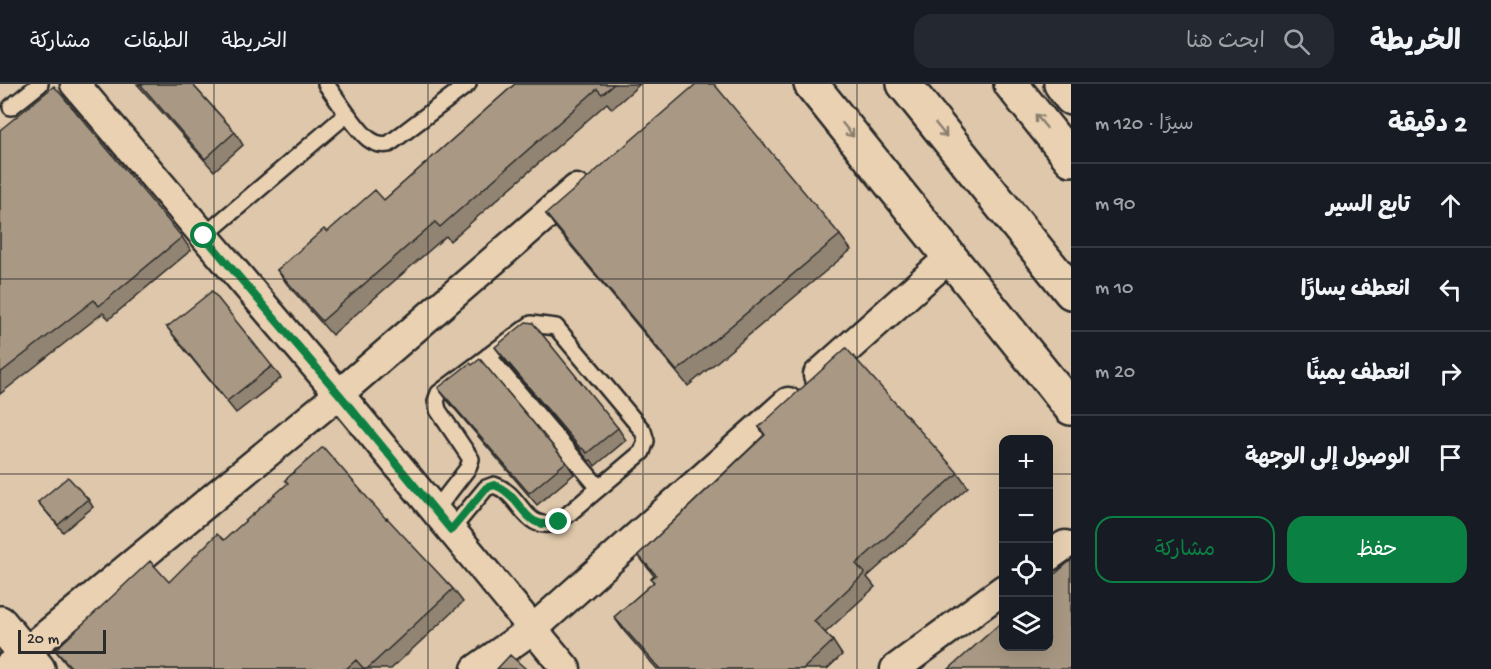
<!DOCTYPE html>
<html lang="ar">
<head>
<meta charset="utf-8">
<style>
	body { margin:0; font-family:"Gochi Hand","Playpen Sans Arabic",sans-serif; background:#242831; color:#f1f3f6; direction:rtl }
	.controls { position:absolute; right:18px; bottom:18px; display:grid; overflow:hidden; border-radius:12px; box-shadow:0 6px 24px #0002 }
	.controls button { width:54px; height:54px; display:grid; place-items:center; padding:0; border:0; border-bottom:2px solid #363941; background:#171b24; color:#f1f3f6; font:30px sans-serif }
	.scale { position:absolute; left:18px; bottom:15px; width:88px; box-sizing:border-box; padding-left:6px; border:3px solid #2b2b2b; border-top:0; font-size:16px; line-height:21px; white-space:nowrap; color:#2b2b2b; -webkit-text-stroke:4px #e9d1b2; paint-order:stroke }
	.stop { position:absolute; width:18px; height:18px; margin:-14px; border:4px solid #0b8043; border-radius:50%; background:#fff }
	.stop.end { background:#0b8043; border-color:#fff; box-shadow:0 2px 6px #0008 }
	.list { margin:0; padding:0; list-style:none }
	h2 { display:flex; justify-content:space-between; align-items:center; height:78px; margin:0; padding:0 24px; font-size:26px }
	h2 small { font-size:20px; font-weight:400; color:#9ea1a6 }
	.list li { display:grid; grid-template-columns:39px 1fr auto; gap:18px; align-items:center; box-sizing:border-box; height:84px; padding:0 24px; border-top:2px solid #363941 }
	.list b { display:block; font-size:22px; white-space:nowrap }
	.list em { font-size:20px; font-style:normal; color:#9ea1a6 }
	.actions { display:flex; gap:12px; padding:18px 24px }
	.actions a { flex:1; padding:14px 0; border:2px solid #0b8043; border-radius:18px; text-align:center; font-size:21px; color:#0b8043 }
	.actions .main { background:#0b8043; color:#fff }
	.icon { flex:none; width:33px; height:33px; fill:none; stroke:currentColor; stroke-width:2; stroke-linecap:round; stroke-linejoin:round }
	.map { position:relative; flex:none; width:1071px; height:585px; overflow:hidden; direction:ltr }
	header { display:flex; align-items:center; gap:36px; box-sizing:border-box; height:84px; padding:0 30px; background:#171b24; border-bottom:2px solid #363941 }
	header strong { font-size:28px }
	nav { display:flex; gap:33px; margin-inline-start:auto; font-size:21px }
	.search { width:420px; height:54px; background:#242831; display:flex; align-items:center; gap:15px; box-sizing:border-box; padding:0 21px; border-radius:18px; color:#9ea1a6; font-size:22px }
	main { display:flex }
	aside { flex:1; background:#171b24 }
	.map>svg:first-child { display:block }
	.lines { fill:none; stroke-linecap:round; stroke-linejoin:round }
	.service-casing { stroke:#2b2b2b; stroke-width:20 }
	.minor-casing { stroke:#2b2b2b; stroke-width:33 }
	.tertiary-casing { stroke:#2b2b2b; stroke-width:38 }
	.primary-casing { stroke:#2b2b2b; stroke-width:38 }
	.motorway-casing { stroke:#2b2b2b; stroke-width:38 }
	.service { stroke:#e9d1b2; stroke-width:15 }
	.minor { stroke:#e9d1b2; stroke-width:28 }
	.tertiary { stroke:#e9d1b2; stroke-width:33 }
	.primary { stroke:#e9d1b2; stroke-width:33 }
	.motorway { stroke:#e9d1b2; stroke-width:33 }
	.wall { fill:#918472; stroke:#2b2b2b; stroke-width:1.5 }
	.building { fill:#a99984; stroke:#2b2b2b; stroke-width:1.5 }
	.oneway { stroke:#8a7e6e }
	.route { stroke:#0b8043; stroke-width:8 }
	.grid { fill:none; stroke:#2b2b2b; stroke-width:1.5; stroke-opacity:0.55 }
</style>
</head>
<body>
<header>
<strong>الخريطة</strong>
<div class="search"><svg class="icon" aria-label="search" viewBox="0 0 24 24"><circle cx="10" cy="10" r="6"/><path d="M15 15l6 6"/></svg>ابحث هنا</div>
<nav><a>الخريطة</a><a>الطبقات</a><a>مشاركة</a></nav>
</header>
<main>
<aside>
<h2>2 دقيقة<small>سيرًا · 120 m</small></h2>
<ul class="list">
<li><svg class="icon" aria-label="ahead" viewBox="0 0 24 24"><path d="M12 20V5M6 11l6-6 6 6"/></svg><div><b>تابع السير</b></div><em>90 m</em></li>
<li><svg class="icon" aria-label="left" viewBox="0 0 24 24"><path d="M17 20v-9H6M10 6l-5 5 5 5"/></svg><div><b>انعطف يسارًا</b></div><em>10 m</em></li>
<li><svg class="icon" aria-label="right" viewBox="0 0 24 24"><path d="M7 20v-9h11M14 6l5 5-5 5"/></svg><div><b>انعطف يمينًا</b></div><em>20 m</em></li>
<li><svg class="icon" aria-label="arrive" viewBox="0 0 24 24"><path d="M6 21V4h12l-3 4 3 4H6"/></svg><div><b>الوصول إلى الوجهة</b></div></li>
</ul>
<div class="actions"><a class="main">حفظ</a><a>مشاركة</a></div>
</aside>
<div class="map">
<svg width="1071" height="585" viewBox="0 0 1071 585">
	<rect width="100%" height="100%" fill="#dec7aa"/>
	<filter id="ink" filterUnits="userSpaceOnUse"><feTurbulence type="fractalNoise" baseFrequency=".0167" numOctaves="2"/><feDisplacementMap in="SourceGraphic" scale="12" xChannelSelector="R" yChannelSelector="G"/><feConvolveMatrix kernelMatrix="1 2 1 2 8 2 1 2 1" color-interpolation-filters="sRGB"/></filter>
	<g filter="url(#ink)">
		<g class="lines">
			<defs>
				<path id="service" d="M 11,23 L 40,0
					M 347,30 C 359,44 369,64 389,60 L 468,0
					M 204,152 L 347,30 L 326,0
					M 488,272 L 599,404
					M 435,427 L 468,384 L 471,375 L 438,326 L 436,317 L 439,309 L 531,240 L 556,243 L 643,347 L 646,357 L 642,368 L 559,438 C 522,450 524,411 494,401 L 486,404 L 451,446"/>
				<path id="minor" d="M 75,0 L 339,310 L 566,585
					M 818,291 L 950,173
					M 1048,473 L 1065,461
					M 5,585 L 339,310 L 576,105
					M 476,585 L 533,545 L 788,318
					M 895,585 L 1004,505"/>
				<path id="tertiary" d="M 0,539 L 38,585"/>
				<path id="primary" d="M 811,0 L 1071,324
					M 1061,0 L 1071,14"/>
				<path id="motorway" d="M 904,0 L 1071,208
					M 1011,0 L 1071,75"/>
			</defs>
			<use href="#service" class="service-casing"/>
			<use href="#minor" class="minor-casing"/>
			<use href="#tertiary" class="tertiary-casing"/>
			<use href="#primary" class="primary-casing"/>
			<use href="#motorway" class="motorway-casing"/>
			<use href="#service" class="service"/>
			<use href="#minor" class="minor"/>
			<use href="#tertiary" class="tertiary"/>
			<use href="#primary" class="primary"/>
			<use href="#motorway" class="motorway"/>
		</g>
		<path class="wall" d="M 137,0 L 192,0 L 235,48 L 243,61 L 214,87 Z
			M 515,0 L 640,0 L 612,25 L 607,19 L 450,157 L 446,152 L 332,251 L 287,200 L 277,186 L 327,148 L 384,116 Z
			M 0,46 L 182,153 L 191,166 L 109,235 L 103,229 L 0,310 Z
			M 546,130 L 840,151 L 851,166 L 688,302 L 556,144 Z
			M 167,243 L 272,282 L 281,294 L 236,329 L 176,255 Z
			M 495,263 L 618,344 L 626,356 L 595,382 L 591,376 L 589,377 L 504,275 Z
			M 438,304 L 566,378 L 574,390 L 537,421 L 447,316 Z
			M 759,343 L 958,389 L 968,403 L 867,493 L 875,503 L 825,549 L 833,557 L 842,571 L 827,585 L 657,585 L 624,547 L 614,533 L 654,498 L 651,495 L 654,492 L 638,471 L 764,351 Z
			M 88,415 L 93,423 L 63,448 L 38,418 Z
			M 386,435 L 453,505 L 463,518 L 391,585 L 70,585 L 55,566 L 169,498 L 224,456 Z"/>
		<path class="building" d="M 140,0 L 192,0 L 235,48 L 205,75 Z
			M 515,0 L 614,0 L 602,10 L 597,5 L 440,143 L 435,138 L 322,237 L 277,186 L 324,145 L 327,148 L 375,106 L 384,116 Z
			M 696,0 L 714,0 L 840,151 L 677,287 L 546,130 Z
			M 54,2 L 182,153 L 99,222 L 94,216 L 0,289 L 0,46 Z
			M 212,207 L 272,282 L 227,317 L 167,243 Z
			M 526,238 L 533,239 L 618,344 L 587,369 L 582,364 L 581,365 L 495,263 Z
			M 846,264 L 958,389 L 856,480 L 865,489 L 814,537 L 833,557 L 803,585 L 660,585 L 614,533 L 654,498 L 651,495 L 656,491 L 638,471 L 765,351 L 759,343 Z
			M 480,275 L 566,378 L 529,409 L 438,304 L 470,279 L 472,281 Z
			M 323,363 L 386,435 L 387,434 L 453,505 L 367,585 L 364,585 L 356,576 L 346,585 L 73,585 L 55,566 L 150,477 L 169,498 L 217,450 L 224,456 L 288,399 L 285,396 Z
			M 68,393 L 88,415 L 58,441 L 38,418 Z
			M 1071,476 L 1071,585 L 949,585 L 1004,536 L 1004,562 L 1048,562 L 1048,496 Z
			M 510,571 L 526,585 L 497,585 Z"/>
		<defs><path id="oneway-shaft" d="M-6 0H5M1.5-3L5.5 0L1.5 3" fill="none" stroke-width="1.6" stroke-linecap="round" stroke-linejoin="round" transform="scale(1.5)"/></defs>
		<g class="oneway">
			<use href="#oneway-shaft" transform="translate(1041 37) rotate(-129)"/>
			<use href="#oneway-shaft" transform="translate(848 46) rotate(51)"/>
			<use href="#oneway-shaft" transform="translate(941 46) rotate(51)"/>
		</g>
	</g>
	<g class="lines" filter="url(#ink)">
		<path class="route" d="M 204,152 L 339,310 L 451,446 L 486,404 L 494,401 C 524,411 522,450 559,438"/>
	</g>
	<path class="grid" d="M 214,0 L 214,585M 428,0 L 428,585M 643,0 L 643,585M 857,0 L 857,585M 0,195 L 1071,195M 0,390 L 1004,390M 1048,390 L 1071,390"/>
</svg>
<div class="controls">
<button>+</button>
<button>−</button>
<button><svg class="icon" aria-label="locate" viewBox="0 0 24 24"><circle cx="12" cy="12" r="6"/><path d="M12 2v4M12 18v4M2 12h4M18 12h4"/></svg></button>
<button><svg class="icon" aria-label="layers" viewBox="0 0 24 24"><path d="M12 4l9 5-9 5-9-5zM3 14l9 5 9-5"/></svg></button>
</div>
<div class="scale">20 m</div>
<div class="stop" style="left:204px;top:152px"></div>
<div class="stop end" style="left:559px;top:438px"></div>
</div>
</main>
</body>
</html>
